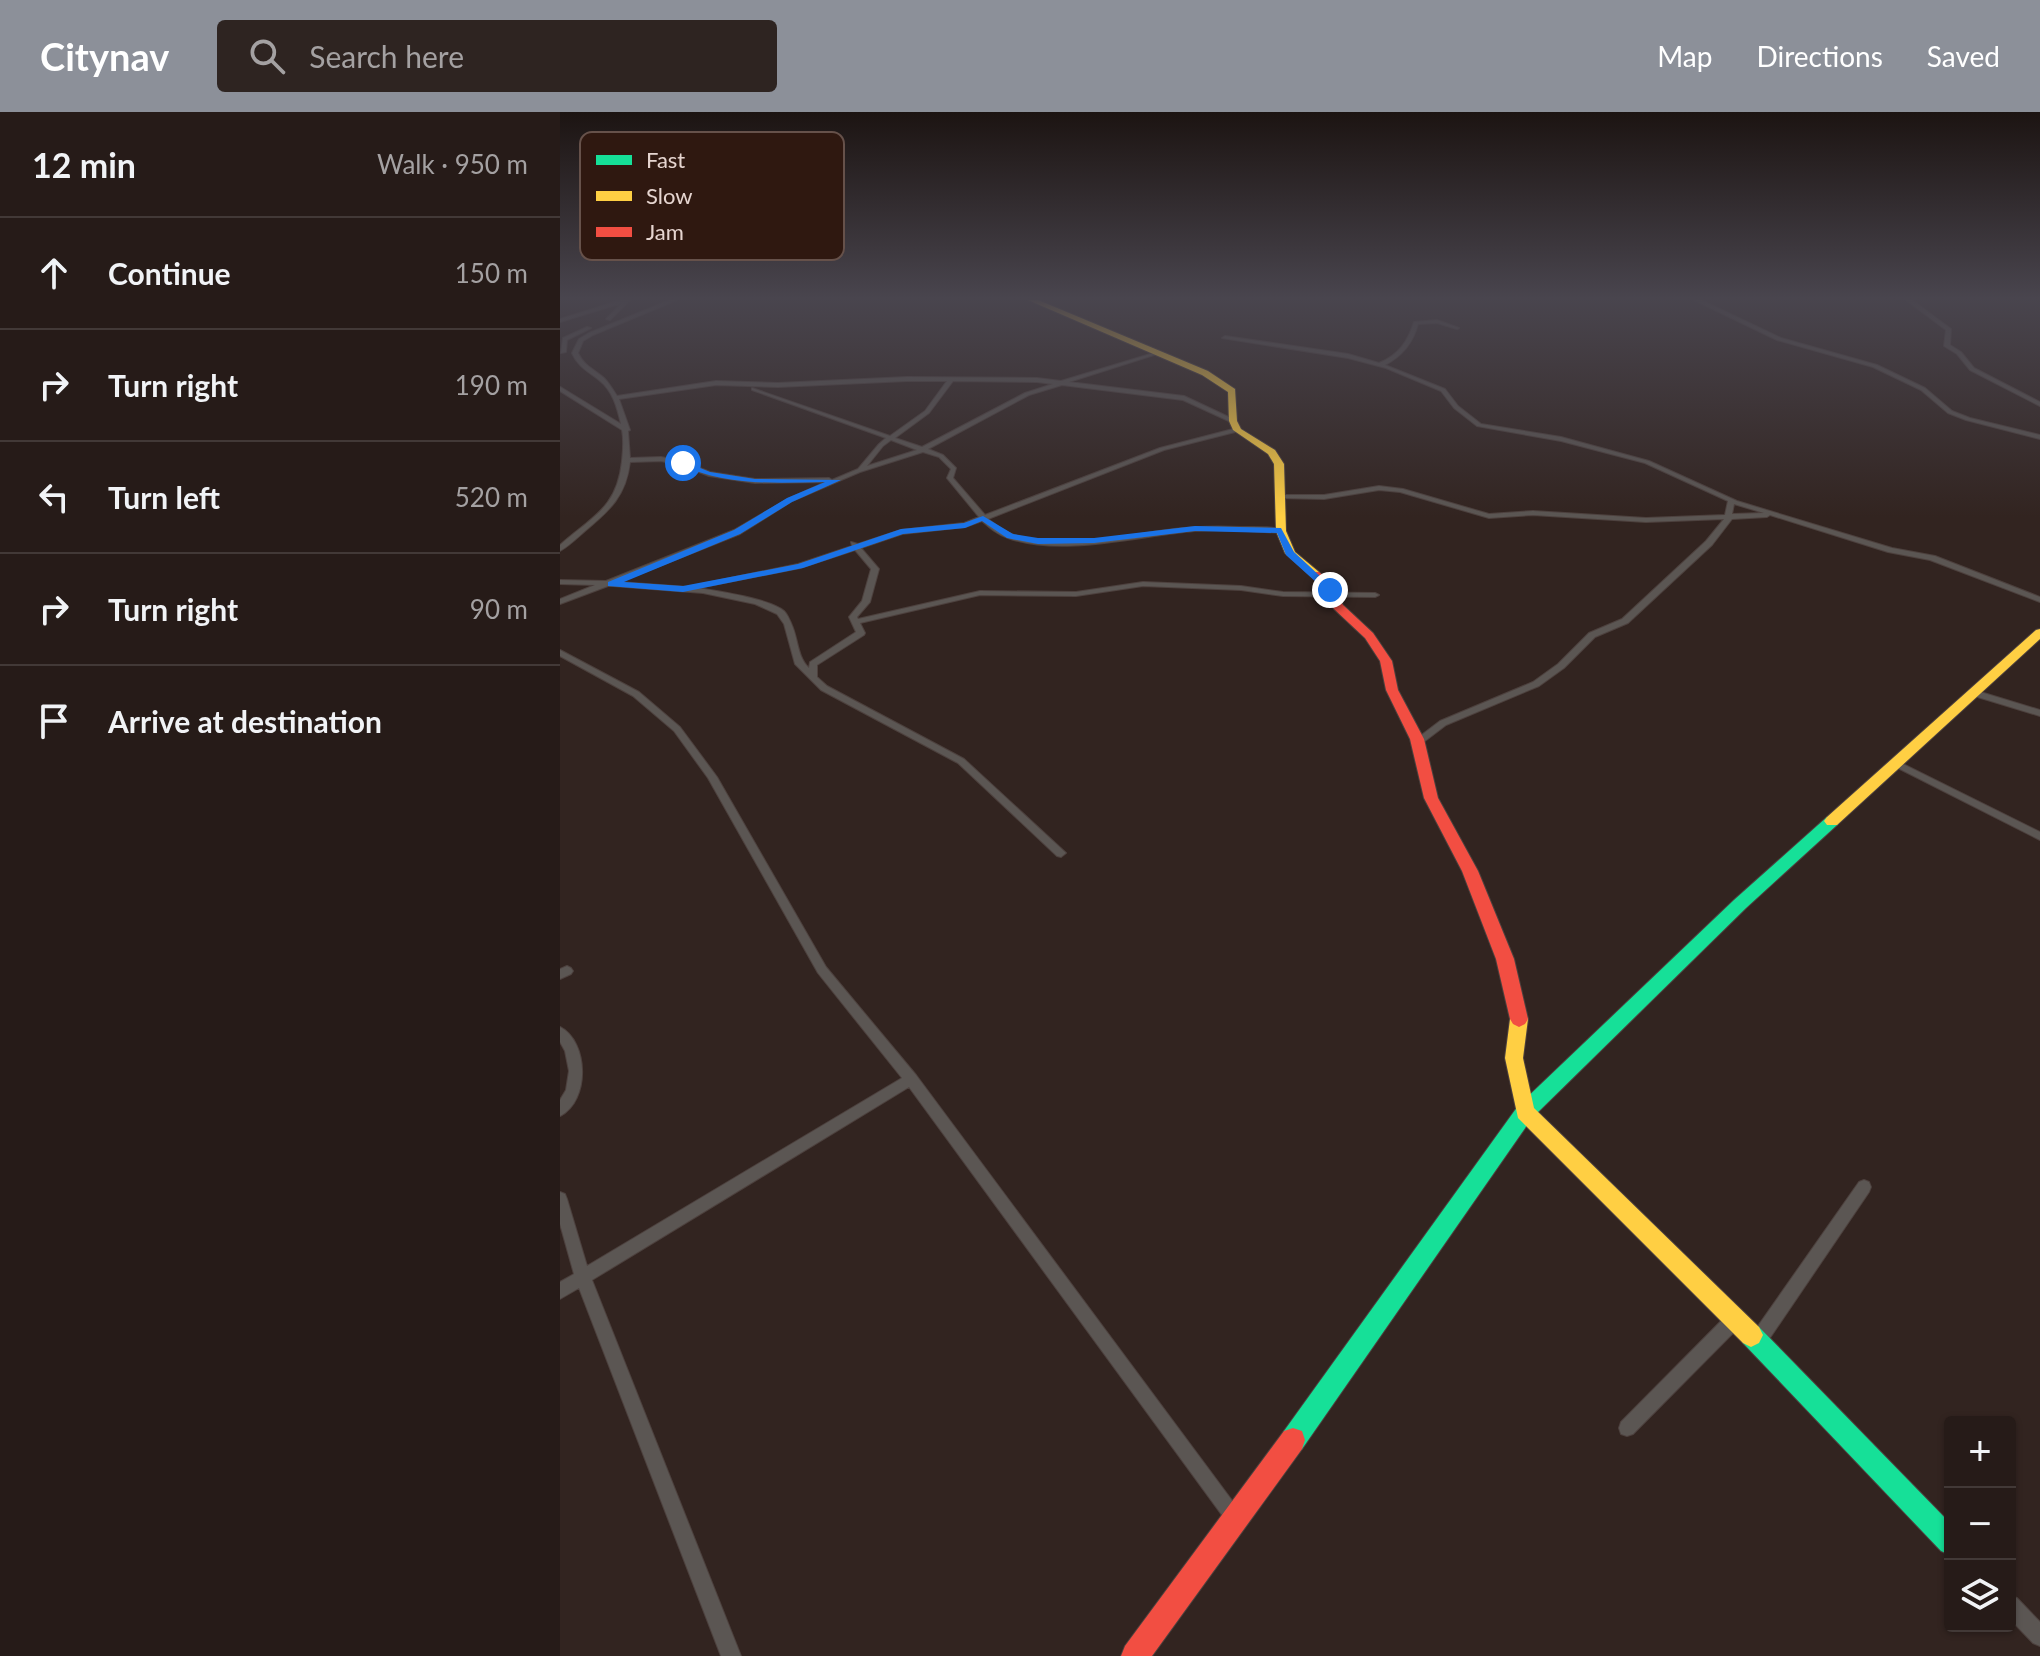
<!DOCTYPE html>
<html lang="en">
<head>
<meta charset="utf-8">
<style>
	body { margin:0; font-family:Lato,sans-serif; background:#2e2421; color:#f1f3f6 }
	.controls { position:absolute; right:24px; bottom:24px; display:grid; overflow:hidden; border-radius:8px; box-shadow:0 2px 6px #0004 }
	.controls button { width:72px; height:72px; display:grid; place-items:center; padding:0; border:0; border-bottom:2px solid #423937; background:#261b18; color:#f1f3f6; font:40px sans-serif }
	.stop { position:absolute; width:24px; height:24px; margin:-18px; border:6px solid #1a73e8; border-radius:50%; background:#fff }
	.stop.end { background:#1a73e8; border-color:#fff; box-shadow:0 2px 8px #0008 }
	.list { margin:0; padding:0; list-style:none }
	h2 { display:flex; justify-content:space-between; align-items:center; height:104px; margin:0; padding:0 32px; font-size:34px }
	h2 small { font-size:26px; font-weight:400; color:#a4a1a2 }
	.list li { display:grid; grid-template-columns:52px 1fr auto; gap:24px; align-items:center; box-sizing:border-box; height:112px; padding:0 32px; border-top:2px solid #423937 }
	.list b { display:block; font-size:30px; white-space:nowrap }
	.list em { font-size:26px; font-style:normal; color:#a4a1a2 }
	.icon { flex:none; width:44px; height:44px; fill:none; stroke:currentColor; stroke-width:2; stroke-linecap:round; stroke-linejoin:round }
	.map { position:relative; flex:none; width:1480px; height:1544px; overflow:hidden }
	header { display:flex; align-items:center; gap:48px; box-sizing:border-box; height:112px; padding:0 40px; background:#8c9099; color:#fff }
	header strong { font-size:38px }
	nav { display:flex; gap:44px; margin-inline-start:auto; font-size:28px }
	.search { width:560px; height:72px; background:#2e2421; display:flex; align-items:center; gap:20px; box-sizing:border-box; padding:0 28px; border-radius:8px; color:#a4a1a2; font-size:30px }
	main { display:flex }
	aside { flex:1; background:#261b18 }
	.map>svg:first-child { display:block }
	.lines { fill:none; stroke-linecap:round; stroke-linejoin:round }
	.street-casing { stroke:#4d413e; stroke-width:2 }
	.fast-casing { stroke:#4d413e; stroke-width:2 }
	.slow-casing { stroke:#4d413e; stroke-width:2 }
	.jam-casing { stroke:#4d413e; stroke-width:2 }
	.street { fill:#5b5653; fill-rule:evenodd }
	.fast { fill:#16e098; fill-rule:evenodd }
	.slow { fill:#ffcf43; fill-rule:evenodd }
	.jam { fill:#f24e42; fill-rule:evenodd }
	.route { fill:#1a73e8 }
	.key { fill:#2f1810; stroke:#66514a; stroke-width:2 }
	.key-label { font-size:22px; fill:#e6d5d0 }
</style>
</head>
<body>
<header>
<strong>Citynav</strong>
<div class="search"><svg class="icon" aria-label="search" viewBox="0 0 24 24"><circle cx="10" cy="10" r="6"/><path d="M15 15l6 6"/></svg>Search here</div>
<nav><a>Map</a><a>Directions</a><a>Saved</a></nav>
</header>
<main>
<aside>
<h2>12 min<small>Walk · 950 m</small></h2>
<ul class="list">
<li><svg class="icon" aria-label="ahead" viewBox="0 0 24 24"><path d="M12 20V5M6 11l6-6 6 6"/></svg><div><b>Continue</b></div><em>150 m</em></li>
<li><svg class="icon" aria-label="right" viewBox="0 0 24 24"><path d="M7 20v-9h11M14 6l5 5-5 5"/></svg><div><b>Turn right</b></div><em>190 m</em></li>
<li><svg class="icon" aria-label="left" viewBox="0 0 24 24"><path d="M17 20v-9H6M10 6l-5 5 5 5"/></svg><div><b>Turn left</b></div><em>520 m</em></li>
<li><svg class="icon" aria-label="right" viewBox="0 0 24 24"><path d="M7 20v-9h11M14 6l5 5-5 5"/></svg><div><b>Turn right</b></div><em>90 m</em></li>
<li><svg class="icon" aria-label="arrive" viewBox="0 0 24 24"><path d="M6 21V4h12l-3 4 3 4H6"/></svg><div><b>Arrive at destination</b></div></li>
</ul>
</aside>
<div class="map">
<svg width="1480" height="1544" viewBox="0 0 1480 1544">
	<rect width="100%" height="100%" fill="#322420"/>
	<g class="lines">
		<defs>
			<path id="street" d="M 61,188 L 70,188 L 50,208 L 46,207 L 62,191 L 0,210 L 0,207 Z
				M 110,188 L 117,188 L 33,223 L 23,229 L 18,241 C 24,254 34,257 44,266 C 49,271 53,278 57,284 L 156,269 L 218,271 L 347,265 L 477,266 L 501,269 L 597,240 L 597,242 L 509,270 L 624,284 L 675,308 L 675,310 L 671,310 L 623,288 L 502,273 L 469,283 L 368,337 L 383,343 L 396,356 L 393,366 L 425,403 L 600,336 L 677,316 L 679,317 L 679,319 L 604,338 L 428,407 C 436,413 444,420 454,423 C 499,438 567,423 614,417 C 637,414 659,414 682,415 C 696,415 713,414 725,419 L 721,421 C 692,419 663,417 634,419 C 578,424 501,445 448,426 C 438,423 430,416 422,409 L 405,415 L 342,422 L 301,436 L 319,457 L 310,490 L 297,505 L 298,507 L 420,479 L 516,480 L 583,470 L 681,474 L 723,480 L 815,481 L 819,483 L 815,485 L 723,484 L 681,478 L 583,474 L 516,484 L 420,483 L 300,511 L 305,521 L 304,523 L 257,553 L 257,565 L 267,574 L 404,647 L 506,741 L 501,745 L 497,744 L 398,651 L 261,578 L 235,552 L 224,512 L 217,502 L 195,492 L 143,481 L 53,474 L 48,474 L 0,492 L 0,487 L 35,473 L 0,472 L 0,468 L 46,469 L 174,418 L 228,387 L 266,370 L 195,371 L 149,364 L 121,353 L 101,349 L 70,350 C 66,384 50,398 25,419 C 17,426 9,434 0,439 L 0,433 C 33,404 57,396 62,349 C 63,340 64,328 62,318 L 0,279 L 0,275 L 2,276 L 61,312 C 57,295 53,279 39,268 C 28,259 18,255 12,241 L 19,227 L 29,221 ZM 347,269 L 387,269 L 365,299 L 330,324 L 192,276 L 192,278 L 326,326 L 319,332 L 298,357 L 272,368 L 269,366 L 195,367 L 150,360 L 125,350 L 101,345 L 70,346 L 68,319 L 70,318 L 59,287 L 156,273 L 218,275 ZM 393,269 L 477,270 L 493,272 L 465,281 L 362,335 L 335,326 L 369,301 ZM 331,328 L 357,338 L 307,354 L 323,334 ZM 363,340 L 379,345 L 391,357 L 387,366 L 419,405 L 404,411 L 341,418 L 298,432 L 291,430 L 292,434 L 238,452 L 127,475 L 59,470 L 180,422 L 232,389 L 300,360 ZM 295,438 L 311,457 L 302,489 L 289,505 L 296,520 L 250,550 L 249,556 C 238,546 238,529 233,516 C 231,511 228,503 224,499 C 210,487 158,479 138,476 L 240,456 Z
				M 1134,188 L 1141,188 L 1221,226 L 1317,253 L 1365,276 L 1392,299 L 1410,306 L 1480,323 L 1480,327 L 1406,308 L 1388,301 L 1361,278 L 1313,255 L 1217,228 Z
				M 1346,188 L 1352,188 L 1391,217 L 1390,233 L 1401,240 L 1414,256 L 1480,290 L 1480,294 L 1410,258 L 1397,242 L 1384,234 L 1386,218 Z
				M 877,208 L 899,216 L 897,217 L 877,211 L 858,212 C 853,231 842,244 825,253 L 885,277 L 898,294 L 921,312 L 1001,325 L 1089,349 L 1177,389 L 1332,436 L 1375,444 L 1480,485 L 1480,490 L 1370,448 L 1328,440 L 1210,403 L 1207,405 L 1172,407 L 1152,433 L 1068,511 L 1035,525 L 1004,556 L 979,574 L 886,613 L 861,632 L 855,632 L 853,630 L 855,628 L 880,609 L 973,570 L 998,552 L 1029,521 L 1062,507 L 1146,429 L 1164,407 L 1086,410 L 973,403 L 929,406 L 840,380 L 819,378 L 764,387 L 718,386 L 716,385 L 716,383 L 764,383 L 819,374 L 843,377 L 929,402 L 973,399 L 1086,406 L 1165,403 L 1168,389 L 1085,351 L 1001,329 L 917,314 L 894,296 L 881,279 L 826,256 L 788,246 L 662,226 L 665,224 L 788,242 L 819,251 C 839,243 848,229 854,210 ZM 1174,392 L 1204,401 L 1172,402 Z
				M 27,215 L 31,216 L 7,228 L 6,240 L 1,241 L 3,226 Z
				M 0,538 L 79,580 L 120,615 L 157,665 L 266,855 L 356,963 L 682,1402 L 685,1408 L 682,1414 L 676,1417 L 670,1414 L 349,975 L 32,1168 L 181,1544 L 161,1544 L 19,1176 L 0,1187 L 0,1170 L 14,1162 L 0,1112 L 0,1080 L 5,1082 L 7,1087 L 27,1154 L 342,966 L 258,861 L 148,666 L 114,619 L 73,584 L 0,544 Z
				M 1414,578 L 1480,598 L 1480,604 L 1411,583 L 1411,579 Z
				M 1335,648 L 1480,720 L 1480,728 L 1332,653 L 1330,651 L 1332,649 Z
				M 7,854 L 11,856 L 13,859 L 11,862 L 0,867 L 0,857 Z
				M 0,915 C 29,930 30,989 0,1004 L 0,988 L 6,978 L 9,959 L 5,939 L 0,930 Z
				M 1304,1068 L 1309,1070 L 1311,1075 L 1309,1080 L 1203,1236 L 1197,1238 L 1191,1236 L 1189,1230 L 1191,1224 L 1299,1070 Z
				M 1175,1199 L 1181,1201 L 1183,1207 L 1181,1213 L 1073,1322 L 1067,1324 L 1061,1322 L 1059,1316 L 1061,1310 L 1169,1201 Z
				M 1450,1484 L 1457,1486 L 1480,1510 L 1480,1534 L 1473,1531 L 1450,1507 Z"/>
			<path id="fast" d="M 1272,704 L 1280,709 L 1277,713 L 1186,796 L 972,1006 L 742,1337 L 733,1340 L 724,1337 L 721,1328 L 724,1319 L 958,994 L 1174,788 L 1267,705 Z
				M 1191,1211 L 1199,1215 L 1390,1411 L 1390,1443 L 1381,1439 L 1183,1231 L 1179,1223 L 1183,1215 Z"/>
			<path id="slow" d="M 468,188 L 478,188 L 648,259 L 675,277 L 677,309 L 681,317 L 715,338 L 724,352 L 726,419 L 735,440 L 759,460 L 759,464 L 751,464 L 725,441 L 716,419 L 714,352 L 708,342 L 673,318 L 669,309 L 668,280 L 642,263 Z
				M 1480,517 L 1480,527 L 1277,713 L 1267,713 L 1264,709 L 1267,705 L 1476,518 Z
				M 959,899 L 965,902 L 968,907 L 963,946 L 974,996 L 1199,1215 L 1203,1223 L 1199,1231 L 1191,1235 L 1183,1231 L 958,1006 L 945,946 L 950,907 L 953,902 Z"/>
			<path id="jam" d="M 751,460 L 759,460 L 770,469 L 783,493 L 813,521 L 832,549 L 838,578 L 864,627 L 878,686 L 918,759 L 954,847 L 968,907 L 965,912 L 959,915 L 953,912 L 950,907 L 936,847 L 902,759 L 864,686 L 850,627 L 826,578 L 820,549 L 805,526 L 774,497 L 761,473 L 749,462 Z
				M 733,1316 L 742,1319 L 745,1328 L 742,1337 L 592,1544 L 561,1544 L 565,1534 L 724,1319 Z"/>
		</defs>
		<use href="#street" class="street-casing"/>
		<use href="#fast" class="fast-casing"/>
		<use href="#slow" class="slow-casing"/>
		<use href="#jam" class="jam-casing"/>
		<use href="#street" class="street"/>
		<use href="#fast" class="fast"/>
		<use href="#slow" class="slow"/>
		<use href="#jam" class="jam"/>
	</g>
	<linearGradient id="sky" x2="0" y2="1"><stop stop-color="#1c1412"/><stop offset="0.46" stop-color="#49454e"/><stop offset="1" stop-color="#49454e" stop-opacity="0"/></linearGradient>
	<rect width="1480" height="405" fill="url(#sky)"/>
	<path class="route" d="M 123,349 L 150,360 L 195,367 L 281,368 L 232,390 L 180,422 L 64,470 L 123,474 L 238,452 L 341,417 L 404,411 L 423,404 L 453,422 L 478,426 L 534,426 L 635,414 L 721,416 L 734,440 L 775,478 L 767,480 L 726,443 L 717,421 L 635,419 L 534,431 L 478,432 L 447,426 L 422,409 L 405,416 L 343,422 L 243,456 L 123,480 L 48,474 L 48,470 L 174,418 L 227,386 L 265,370 C 214,371 167,374 121,353 Z"/>
	<rect x="20" y="20" width="264" height="128" rx="12" class="key"/>
	<rect x="36" y="43" width="36" height="10" fill="#16e098"/>
	<rect x="36" y="79" width="36" height="10" fill="#ffcf43"/>
	<rect x="36" y="115" width="36" height="10" fill="#f24e42"/>
	<g class="key-label">
		<text x="86" y="56">Fast</text>
		<text x="86" y="92">Slow</text>
		<text x="86" y="128">Jam</text>
	</g>
</svg>
<div class="controls">
<button>+</button>
<button>−</button>
<button><svg class="icon" aria-label="layers" viewBox="0 0 24 24"><path d="M12 4l9 5-9 5-9-5zM3 14l9 5 9-5"/></svg></button>
</div>
<div class="stop" style="left:123px;top:351px"></div>
<div class="stop end" style="left:770px;top:478px"></div>
</div>
</main>
</body>
</html>
